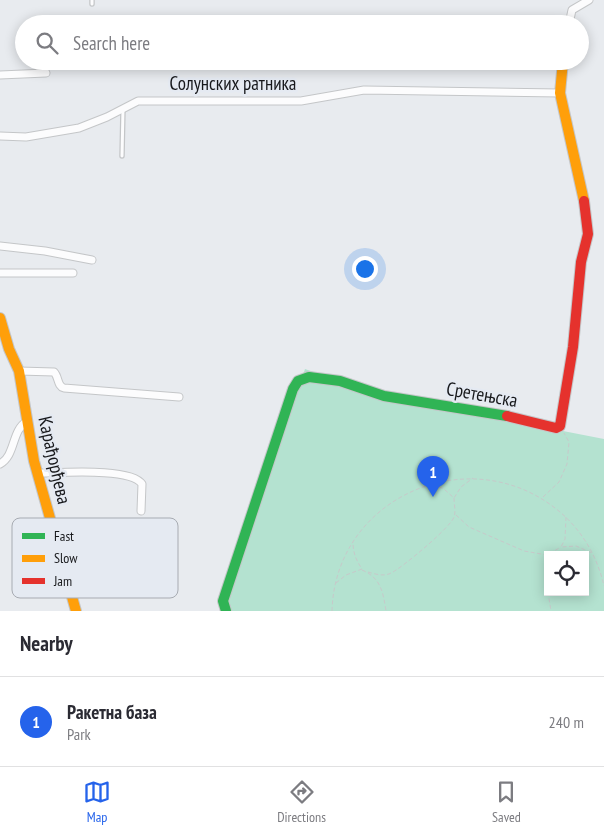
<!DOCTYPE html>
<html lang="en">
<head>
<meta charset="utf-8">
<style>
	body { margin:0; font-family:"PT Sans Narrow",sans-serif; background:#f2f2f3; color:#2b2b33 }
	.controls { position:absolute; right:15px; bottom:15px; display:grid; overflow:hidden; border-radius:0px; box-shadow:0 2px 12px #0003 }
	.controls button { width:45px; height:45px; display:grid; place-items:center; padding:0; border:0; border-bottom:1px solid #e1e1e2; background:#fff; color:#2b2b33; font:25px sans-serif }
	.you { position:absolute; left:364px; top:268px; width:18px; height:18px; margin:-12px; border:4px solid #fff; border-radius:50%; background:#1a73e8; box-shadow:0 0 0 8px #1a73e833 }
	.badge { display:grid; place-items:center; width:32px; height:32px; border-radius:50%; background:#2563eb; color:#fff; font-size:16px; font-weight:700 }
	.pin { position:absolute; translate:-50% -41px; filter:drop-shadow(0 1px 2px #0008) }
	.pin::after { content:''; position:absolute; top:26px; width:18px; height:15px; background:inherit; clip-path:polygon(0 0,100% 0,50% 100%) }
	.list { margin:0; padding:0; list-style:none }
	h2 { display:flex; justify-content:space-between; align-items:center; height:65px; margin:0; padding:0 20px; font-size:21px }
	h2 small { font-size:16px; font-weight:400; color:#7c7c81 }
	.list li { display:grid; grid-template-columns:32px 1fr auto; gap:15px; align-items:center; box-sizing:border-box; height:90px; padding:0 20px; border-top:1px solid #e1e1e2 }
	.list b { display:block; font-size:19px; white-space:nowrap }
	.list p { margin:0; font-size:16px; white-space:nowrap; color:#7c7c81 }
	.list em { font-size:16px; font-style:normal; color:#7c7c81 }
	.icon { flex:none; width:28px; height:28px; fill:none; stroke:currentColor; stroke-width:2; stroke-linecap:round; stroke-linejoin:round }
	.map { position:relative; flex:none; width:604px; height:611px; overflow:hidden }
	.search { position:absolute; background:#fff; box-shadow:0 2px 12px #0003; left:15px; right:15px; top:15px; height:55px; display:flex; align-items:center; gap:12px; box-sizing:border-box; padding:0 18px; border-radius:28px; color:#7c7c81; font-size:19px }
	.sheet { height:155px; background:#fff }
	nav { display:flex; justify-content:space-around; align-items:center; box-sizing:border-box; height:70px; border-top:1px solid #e1e1e2; background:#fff; font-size:14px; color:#7c7c81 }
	nav a { display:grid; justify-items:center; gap:2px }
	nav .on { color:#2563eb }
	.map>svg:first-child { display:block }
	.green { fill:#b4e2d0; fill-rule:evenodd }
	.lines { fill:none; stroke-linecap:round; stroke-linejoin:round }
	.lane-casing { stroke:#c4c6c8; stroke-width:5.5 }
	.street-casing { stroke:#c4c6c8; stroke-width:9 }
	.fast-casing { stroke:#c4c6c8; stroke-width:12 }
	.slow-casing { stroke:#c4c6c8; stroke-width:12 }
	.jam-casing { stroke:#c4c6c8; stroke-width:12 }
	.path { stroke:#c7c9ca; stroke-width:1; stroke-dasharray:4 2.5; stroke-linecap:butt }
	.lane { stroke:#fcfcfd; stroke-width:3 }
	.street { stroke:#fcfcfd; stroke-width:7 }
	.fast { stroke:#30b455; stroke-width:10 }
	.slow { stroke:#ff9f0a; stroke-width:10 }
	.jam { stroke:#e5322d; stroke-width:10 }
	.labels { text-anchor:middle; stroke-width:5; stroke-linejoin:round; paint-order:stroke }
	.street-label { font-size:19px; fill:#17181b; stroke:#e5eaf2 }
	.key { fill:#e5eaf2; stroke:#a7abb2; stroke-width:1 }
	.key-label { font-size:14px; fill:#17181b }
</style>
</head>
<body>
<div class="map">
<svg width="604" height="611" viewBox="0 0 604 611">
	<rect width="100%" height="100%" fill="#e8ebef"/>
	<path class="green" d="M 305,369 L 384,396 L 604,439 L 604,611 L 229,611 L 227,602 ZM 548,555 L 585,555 L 585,592 L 548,592 Z"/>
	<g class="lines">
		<defs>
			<path id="lane" d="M 92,0 L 92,4
				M 122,156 L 123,109"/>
			<path id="street" d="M 569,24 L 572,10 L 589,0
				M 0,75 L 46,73
				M 0,136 L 26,137 L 79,128 L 107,117 L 138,101 L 301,101 L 364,90 L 560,93
				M 0,246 L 45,251 L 92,260
				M 0,273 L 73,273
				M 19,371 L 54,372 C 59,377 57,386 64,388 L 179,397
				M 0,464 C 16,455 11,431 27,421
				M 37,473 C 58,473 131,467 142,484 L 141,511
				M 27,557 L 62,560"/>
			<path id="fast" d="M 226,611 L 223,601 L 293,389 L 298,381 L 309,377 L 340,381 L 384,396 L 507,416"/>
			<path id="slow" d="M 563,61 L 560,93 L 584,201
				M 0,318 L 9,349 L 19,371 L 34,461 L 76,611"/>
			<path id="jam" d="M 507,416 L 556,428 L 560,426 L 573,347 L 581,262 L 588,234 L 584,201"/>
		</defs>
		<use href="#lane" class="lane-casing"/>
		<use href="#street" class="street-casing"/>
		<use href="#fast" class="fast-casing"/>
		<use href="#slow" class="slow-casing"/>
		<use href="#jam" class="jam-casing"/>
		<path class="path" d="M 433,484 L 444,489 L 454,498 L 461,487 L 473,478
			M 543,497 L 559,482 L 567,464 L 569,442 L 564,433
			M 456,515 L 469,527 L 524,551 L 547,555 L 561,547
			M 566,517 L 565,539 L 561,547 L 576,546 L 592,553
			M 548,561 L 546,575 L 548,589
			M 362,570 C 381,578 383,592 386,611
			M 368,572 C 375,574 384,577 391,573 C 402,568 451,527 454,517 C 456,512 454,504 454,498
			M 336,583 L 346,575 L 362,569 C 356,560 353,553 353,542
			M 548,592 L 551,611
			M 332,611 C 335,498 467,440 555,508 C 580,527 597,555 604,586"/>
		<use href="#lane" class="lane"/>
		<use href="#street" class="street"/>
		<use href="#fast" class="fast"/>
		<use href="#slow" class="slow"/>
		<use href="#jam" class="jam"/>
	</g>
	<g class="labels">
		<g class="street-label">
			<text x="233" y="90">Солунских ратника</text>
			<text transform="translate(482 394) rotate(10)" y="7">Сретењска</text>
			<text transform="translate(55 460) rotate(77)" y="7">Карађорђева</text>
		</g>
	</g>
	<rect x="12" y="518" width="166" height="80" rx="8" class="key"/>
	<rect x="22" y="533" width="23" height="6" fill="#30b455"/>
	<rect x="22" y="555" width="23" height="7" fill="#ff9f0a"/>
	<rect x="22" y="578" width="23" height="6" fill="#e5322d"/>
	<g class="key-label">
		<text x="54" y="541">Fast</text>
		<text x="54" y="563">Slow</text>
		<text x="54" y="586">Jam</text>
	</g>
</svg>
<div class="controls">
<button><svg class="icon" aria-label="locate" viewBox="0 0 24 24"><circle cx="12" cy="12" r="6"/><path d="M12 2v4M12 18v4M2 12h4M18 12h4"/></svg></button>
</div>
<div class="you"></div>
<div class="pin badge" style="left:433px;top:497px">1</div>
<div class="search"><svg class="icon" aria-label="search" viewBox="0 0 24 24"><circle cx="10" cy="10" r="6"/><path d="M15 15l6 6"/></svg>Search here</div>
</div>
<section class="sheet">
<h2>Nearby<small></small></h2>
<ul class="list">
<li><span class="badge">1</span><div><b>Ракетна база</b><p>Park</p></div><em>240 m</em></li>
</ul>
</section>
<nav>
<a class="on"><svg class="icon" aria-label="map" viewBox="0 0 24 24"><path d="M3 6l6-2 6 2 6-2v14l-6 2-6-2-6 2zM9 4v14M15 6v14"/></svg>Map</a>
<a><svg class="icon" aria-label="directions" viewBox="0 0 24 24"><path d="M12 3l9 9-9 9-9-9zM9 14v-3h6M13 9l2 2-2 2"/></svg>Directions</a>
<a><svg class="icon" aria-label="saved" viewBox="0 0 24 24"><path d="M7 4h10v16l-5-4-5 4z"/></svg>Saved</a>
</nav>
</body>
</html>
